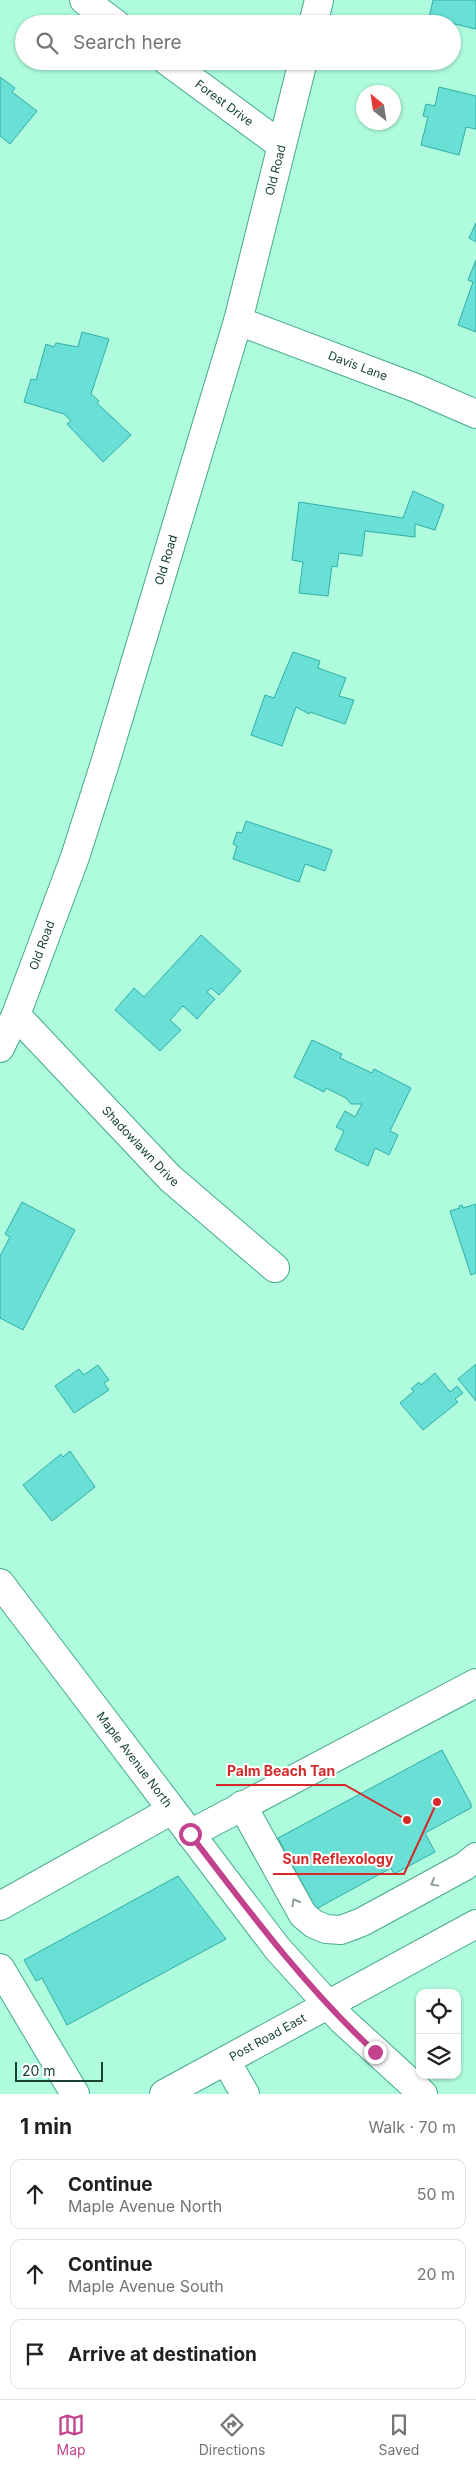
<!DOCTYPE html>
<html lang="en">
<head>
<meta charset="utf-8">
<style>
	body { margin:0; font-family:Inter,sans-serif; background:#f6f6f6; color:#202124 }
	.controls { position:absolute; right:15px; bottom:15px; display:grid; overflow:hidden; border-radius:10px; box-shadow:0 1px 4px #0004 }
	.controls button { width:45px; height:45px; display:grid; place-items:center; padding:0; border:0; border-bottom:1px solid #e0e0e0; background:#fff; color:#202124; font:25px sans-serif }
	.compass { position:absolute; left:356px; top:85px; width:45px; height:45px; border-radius:50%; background:#fff; box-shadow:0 1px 4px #0004; rotate:330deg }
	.scale { position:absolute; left:15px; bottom:12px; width:88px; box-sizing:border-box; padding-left:5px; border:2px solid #184334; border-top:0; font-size:14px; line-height:18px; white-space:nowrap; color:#184334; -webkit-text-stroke:4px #fff; paint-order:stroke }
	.stop { position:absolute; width:15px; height:15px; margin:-11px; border:4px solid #c2428d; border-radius:50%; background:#fff }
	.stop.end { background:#c2428d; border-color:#fff; box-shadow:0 1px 5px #0008 }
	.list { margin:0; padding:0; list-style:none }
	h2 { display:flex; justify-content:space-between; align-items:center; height:65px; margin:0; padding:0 20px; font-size:21px }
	h2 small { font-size:16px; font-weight:400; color:#757577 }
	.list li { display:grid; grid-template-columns:32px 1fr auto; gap:15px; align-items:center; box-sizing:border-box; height:70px; margin:0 10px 10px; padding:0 10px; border:1px solid #e0e0e0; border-radius:10px }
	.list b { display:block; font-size:19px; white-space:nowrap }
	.list p { margin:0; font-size:16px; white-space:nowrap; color:#757577 }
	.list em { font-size:16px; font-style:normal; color:#757577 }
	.icon { flex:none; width:28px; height:28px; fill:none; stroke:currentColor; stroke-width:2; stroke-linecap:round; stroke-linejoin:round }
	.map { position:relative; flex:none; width:476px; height:2094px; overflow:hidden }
	.search { position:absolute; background:#fff; box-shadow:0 1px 4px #0004; left:15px; right:15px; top:15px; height:55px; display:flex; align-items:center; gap:12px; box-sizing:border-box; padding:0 18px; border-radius:28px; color:#757577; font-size:19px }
	.sheet { height:305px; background:#fff }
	nav { display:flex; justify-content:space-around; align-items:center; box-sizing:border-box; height:70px; border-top:1px solid #e0e0e0; background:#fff; font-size:14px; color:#757577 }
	nav a { display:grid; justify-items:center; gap:2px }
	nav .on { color:#c2428d }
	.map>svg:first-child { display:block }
	.building { fill:#69dfd6; stroke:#30afa7 }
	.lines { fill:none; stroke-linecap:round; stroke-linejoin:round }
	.minor-casing { stroke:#4a8; stroke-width:30 }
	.major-casing { stroke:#4a8; stroke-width:30 }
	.minor { stroke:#fff; stroke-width:28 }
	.major { stroke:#fff; stroke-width:28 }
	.oneway { stroke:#8ca19a }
	.route { stroke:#c2428d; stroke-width:6 }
	.labels { text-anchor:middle; stroke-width:4; stroke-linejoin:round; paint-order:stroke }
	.street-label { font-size:12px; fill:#184334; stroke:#fff }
	.leader { fill:none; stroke:#d62828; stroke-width:2 }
	.callout-dot { fill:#d62828; stroke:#fff; stroke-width:2 }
	.callout-label { font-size:14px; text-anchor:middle; font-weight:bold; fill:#d62828; stroke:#fff; stroke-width:4; stroke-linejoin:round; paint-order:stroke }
</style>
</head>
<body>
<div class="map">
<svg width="476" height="2094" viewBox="0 0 476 2094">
	<rect width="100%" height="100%" fill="#aefbdd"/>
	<path class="building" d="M 433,0 L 476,0 L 476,29 L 429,18 Z
		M 0,77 L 15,88 L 12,92 L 37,111 L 10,144 L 0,136 Z
		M 439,87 L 476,96 L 476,129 L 466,127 L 459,155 L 421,145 L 428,117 L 423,116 L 426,104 L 435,106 Z
		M 476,223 L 476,242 L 469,238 Z
		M 476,260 L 476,332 L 458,325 L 473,282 L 468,280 Z
		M 82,332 L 109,339 L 91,394 L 99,401 L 97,403 L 131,435 L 103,462 L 67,424 L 71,421 L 64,414 L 24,402 L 31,379 L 36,380 L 46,344 L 54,347 L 56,343 L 78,347 Z
		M 413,491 L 444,505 L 435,530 L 415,524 L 415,537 L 365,531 L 362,556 L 339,553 L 337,567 L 332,566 L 328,596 L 299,593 L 303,562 L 292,560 L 299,502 L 403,518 Z
		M 293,652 L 320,661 L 318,668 L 346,678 L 339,696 L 354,700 L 345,724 L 310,712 L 309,714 L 296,707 L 282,746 L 251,735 L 265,695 L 274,698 Z
		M 246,821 L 332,850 L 325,871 L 305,864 L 299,882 L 233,859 L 237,846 L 233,844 L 237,832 L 242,833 Z
		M 201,935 L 241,971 L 219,995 L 211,988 L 207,992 L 215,999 L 197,1019 L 183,1006 L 170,1020 L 181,1030 L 160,1051 L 115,1010 L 134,988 L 144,997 Z
		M 312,1040 L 342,1054 L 340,1058 L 372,1073 L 374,1069 L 411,1088 L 390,1131 L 398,1135 L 389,1155 L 375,1148 L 368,1166 L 335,1150 L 344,1131 L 336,1127 L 345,1111 L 355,1117 L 362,1104 L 351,1104 L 346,1098 L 326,1088 L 324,1092 L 294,1077 Z
		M 22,1202 L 75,1230 L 23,1330 L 0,1318 L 0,1256 L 10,1237 L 5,1234 Z
		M 476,1204 L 476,1273 L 471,1275 L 450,1211 L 460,1208 L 459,1206 L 462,1205 L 463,1208 Z
		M 476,1364 L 476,1401 L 458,1379 Z
		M 98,1365 L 109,1380 L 104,1383 L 109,1390 L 74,1413 L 55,1386 L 79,1369 L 84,1375 Z
		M 435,1373 L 450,1392 L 457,1386 L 463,1393 L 455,1399 L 458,1402 L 423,1430 L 400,1403 L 414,1391 L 411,1389 L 419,1382 L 421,1385 Z
		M 70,1451 L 95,1487 L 52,1521 L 23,1485 L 61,1454 L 63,1457 Z
		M 442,1750 L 471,1804 L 471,1808 L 425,1833 L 435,1852 L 394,1874 L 391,1868 L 316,1909 L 278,1838 Z
		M 178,1876 L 226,1939 L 67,2025 L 42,1978 L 36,1981 L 24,1960 Z"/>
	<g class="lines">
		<defs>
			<g id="minor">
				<path d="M 84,0 L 116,24"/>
				<path d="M 313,24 L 319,0"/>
				<path id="s1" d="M 167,61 L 281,145"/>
				<path id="s2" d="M 238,321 L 416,388 L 476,414"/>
				<path id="s3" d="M 16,1015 L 170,1178 L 275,1268"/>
				<path id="s4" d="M 0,1048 L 16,1015 L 75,857 L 105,763 L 238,321 L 303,61"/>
				<path id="s5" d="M 0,1583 L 277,1948 L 342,2020 L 423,2094"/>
				<path d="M 242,1805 L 303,1915 L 314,1924 L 326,1929 L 341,1930 L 362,1922 L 465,1866 L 476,1857"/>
				<path d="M 190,1834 L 476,1683"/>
				<path d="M 0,1906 L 172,1810"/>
				<path d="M 0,1968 L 75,2094"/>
				<path d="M 226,2061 L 245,2094"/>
			</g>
			<g id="major">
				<path id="s6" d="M 164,2094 L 476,1924"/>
			</g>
		</defs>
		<use href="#minor" class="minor-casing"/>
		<use href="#major" class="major-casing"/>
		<use href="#minor" class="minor"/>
		<use href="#major" class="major"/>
	</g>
	<defs><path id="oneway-chevron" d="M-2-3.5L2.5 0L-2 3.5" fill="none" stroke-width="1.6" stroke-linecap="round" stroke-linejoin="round" transform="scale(1.25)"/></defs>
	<g class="oneway">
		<use href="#oneway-chevron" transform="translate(434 1883) rotate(151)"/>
		<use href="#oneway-chevron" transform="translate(295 1902) rotate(-120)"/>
	</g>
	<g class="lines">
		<path class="route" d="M 190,1834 C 248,1910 304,1986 375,2052"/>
	</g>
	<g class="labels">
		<g class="street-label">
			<text dy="4" stroke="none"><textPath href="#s1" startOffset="71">Forest Drive</textPath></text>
			<text dy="4" stroke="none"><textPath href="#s4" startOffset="921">Old Road</textPath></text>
			<text dy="4" stroke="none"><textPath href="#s2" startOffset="128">Davis Lane</textPath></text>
			<text dy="4" stroke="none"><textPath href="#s4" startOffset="516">Old Road</textPath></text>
			<text dy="4" stroke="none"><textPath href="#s4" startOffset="111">Old Road</textPath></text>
			<text dy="4" stroke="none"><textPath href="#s3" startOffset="181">Shadowlawn Drive</textPath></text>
			<text dy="4" stroke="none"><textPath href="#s5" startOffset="222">Maple Avenue North</textPath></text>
			<text dy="4" stroke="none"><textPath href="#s6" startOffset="118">Post Road East</textPath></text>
		</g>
	</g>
	<path class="leader" d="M407 1820L345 1785H216M437 1802L404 1874H273"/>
	<g class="callout-dot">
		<circle cx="407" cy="1820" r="5"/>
		<circle cx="437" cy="1802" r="5"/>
	</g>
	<g class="callout-label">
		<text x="281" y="1776">Palm Beach Tan</text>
		<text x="338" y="1864">Sun Reflexology</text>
	</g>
</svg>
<div class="controls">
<button><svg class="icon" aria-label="locate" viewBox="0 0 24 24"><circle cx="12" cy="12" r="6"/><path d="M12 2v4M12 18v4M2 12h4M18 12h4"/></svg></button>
<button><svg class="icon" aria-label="layers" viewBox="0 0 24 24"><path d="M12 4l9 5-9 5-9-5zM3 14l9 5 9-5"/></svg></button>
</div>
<svg class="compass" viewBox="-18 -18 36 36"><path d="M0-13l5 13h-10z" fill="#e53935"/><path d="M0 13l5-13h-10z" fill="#757577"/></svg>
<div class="scale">20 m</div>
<div class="stop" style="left:190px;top:1834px"></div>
<div class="stop end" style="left:375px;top:2052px"></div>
<div class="search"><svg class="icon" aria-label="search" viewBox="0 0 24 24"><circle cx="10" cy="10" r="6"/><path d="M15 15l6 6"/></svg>Search here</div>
</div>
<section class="sheet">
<h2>1 min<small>Walk · 70 m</small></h2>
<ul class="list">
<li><svg class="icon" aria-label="ahead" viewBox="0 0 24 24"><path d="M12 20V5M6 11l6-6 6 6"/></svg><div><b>Continue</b><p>Maple Avenue North</p></div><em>50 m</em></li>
<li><svg class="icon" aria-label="ahead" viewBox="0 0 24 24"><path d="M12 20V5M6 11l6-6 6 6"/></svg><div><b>Continue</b><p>Maple Avenue South</p></div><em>20 m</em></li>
<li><svg class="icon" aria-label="arrive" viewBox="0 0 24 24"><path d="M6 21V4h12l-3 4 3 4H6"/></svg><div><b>Arrive at destination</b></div></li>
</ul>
</section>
<nav>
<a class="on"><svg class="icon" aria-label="map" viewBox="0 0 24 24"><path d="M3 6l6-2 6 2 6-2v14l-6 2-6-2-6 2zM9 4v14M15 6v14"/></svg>Map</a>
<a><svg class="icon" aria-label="directions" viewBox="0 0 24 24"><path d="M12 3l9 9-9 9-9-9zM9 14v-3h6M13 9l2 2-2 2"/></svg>Directions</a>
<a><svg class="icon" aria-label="saved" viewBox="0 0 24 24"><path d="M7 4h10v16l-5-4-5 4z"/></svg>Saved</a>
</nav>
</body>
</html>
